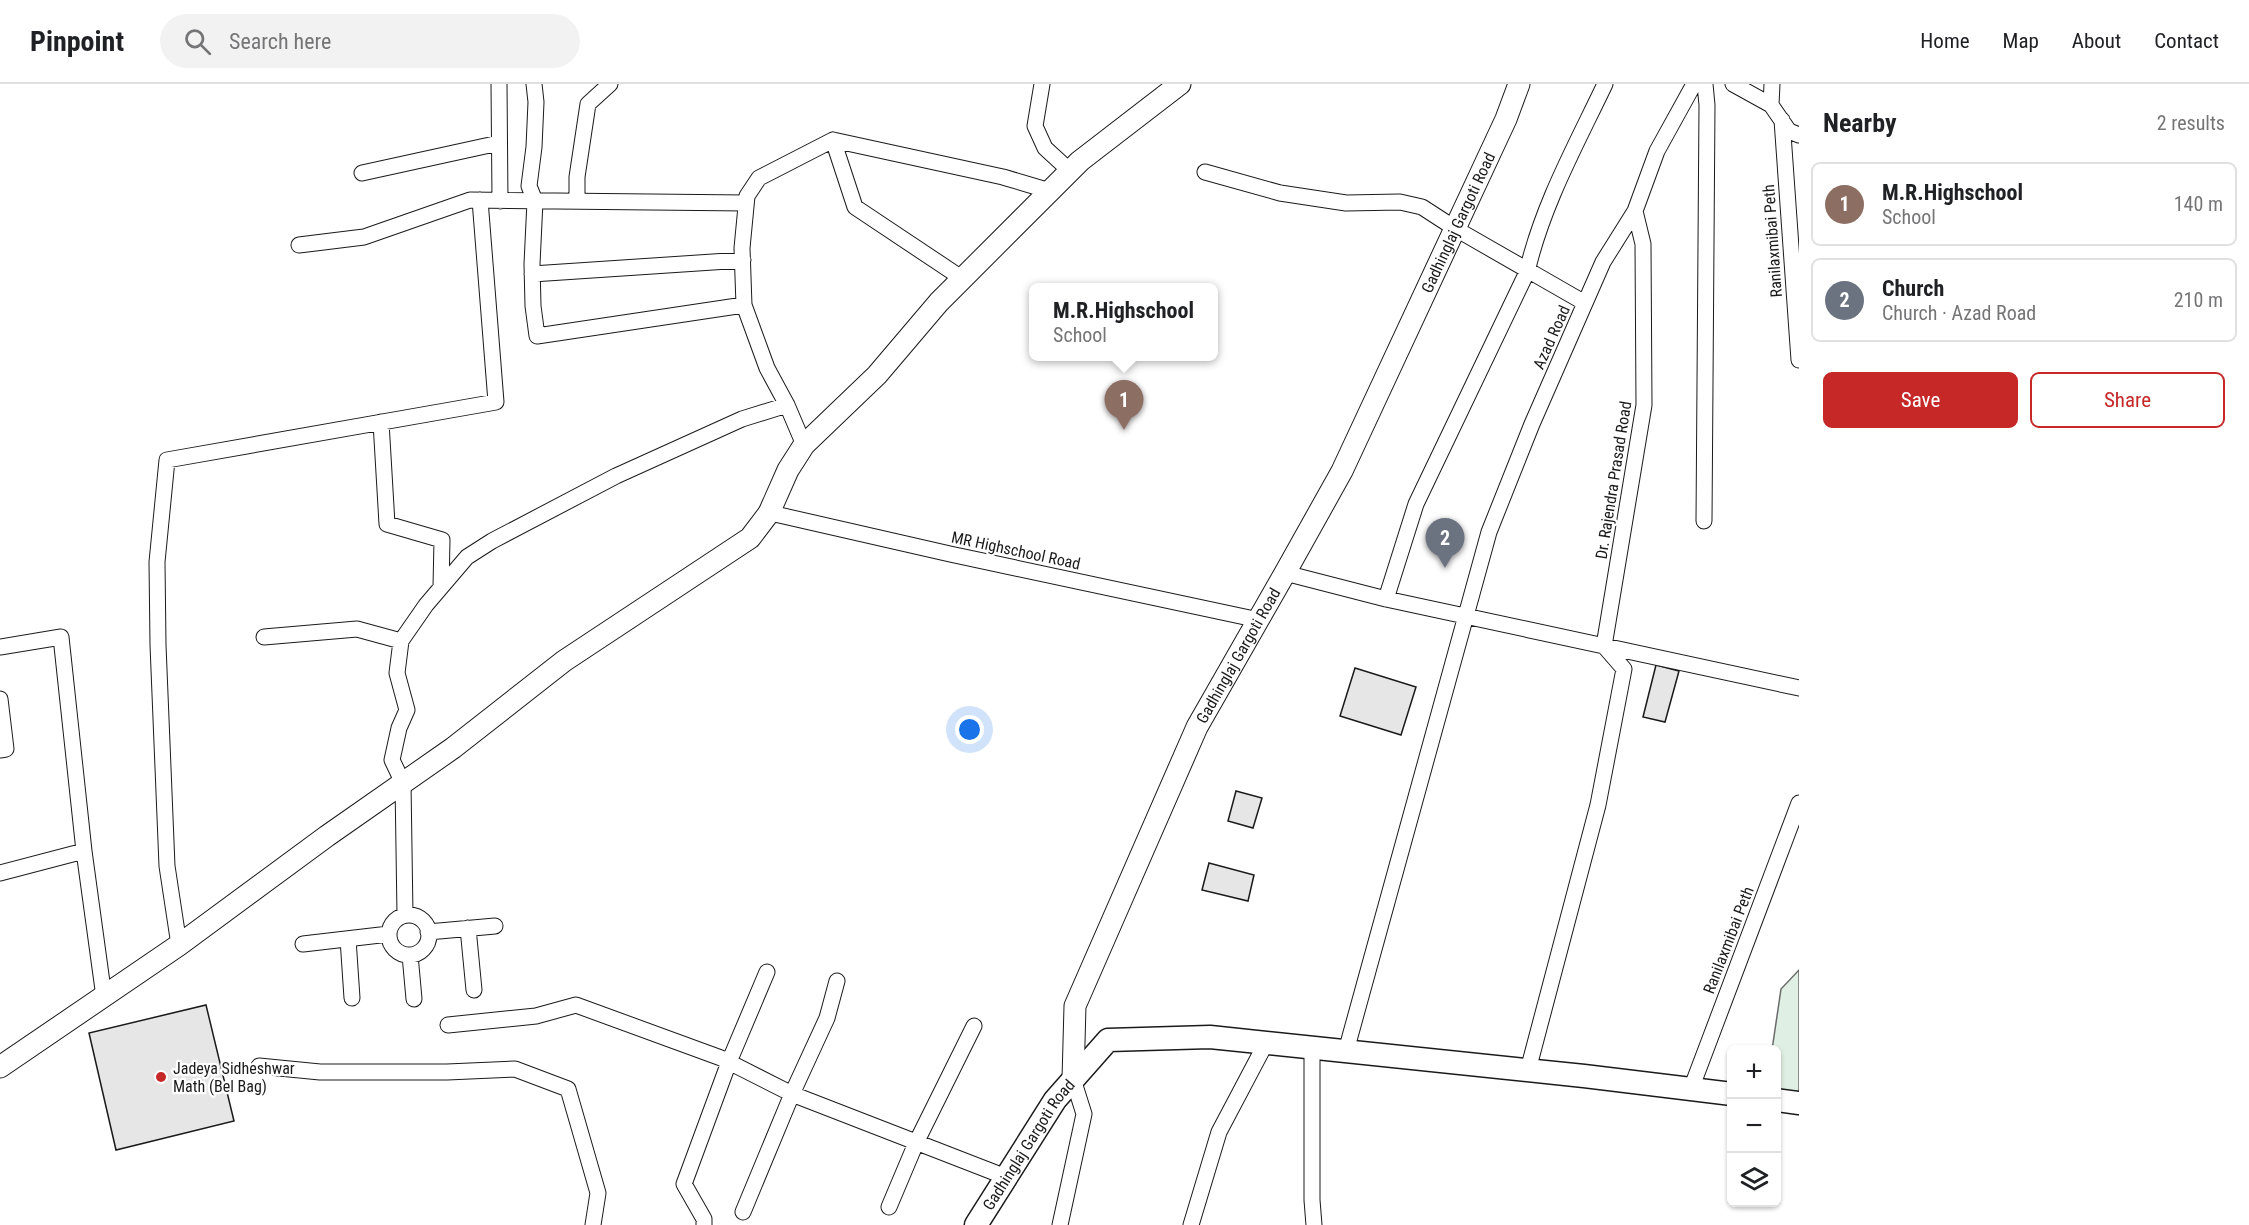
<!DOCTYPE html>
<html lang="en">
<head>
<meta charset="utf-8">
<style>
	body { margin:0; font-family:"Roboto Condensed",sans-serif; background:#f2f2f2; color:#202124 }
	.controls { position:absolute; right:18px; bottom:18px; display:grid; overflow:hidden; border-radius:9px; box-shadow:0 2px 4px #0004 }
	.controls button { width:54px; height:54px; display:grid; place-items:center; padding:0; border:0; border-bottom:2px solid #e0e0e0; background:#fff; color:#202124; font:30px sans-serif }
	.you { position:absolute; left:970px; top:646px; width:21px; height:21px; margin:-15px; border:4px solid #fff; border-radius:50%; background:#1a73e8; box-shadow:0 0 0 9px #1a73e833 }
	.badge { display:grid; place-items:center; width:39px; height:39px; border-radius:50%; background:#c62828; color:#fff; font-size:20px; font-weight:700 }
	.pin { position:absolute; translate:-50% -50px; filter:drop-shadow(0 2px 3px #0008) }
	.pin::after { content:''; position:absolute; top:32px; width:21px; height:18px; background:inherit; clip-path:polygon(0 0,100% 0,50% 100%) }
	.popup { position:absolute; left:1029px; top:199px; width:189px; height:78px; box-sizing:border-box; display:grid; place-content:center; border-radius:9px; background:#fff; filter:drop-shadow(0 2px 4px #0005); font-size:20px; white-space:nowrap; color:#757577 }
	.popup b { font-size:22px; color:#202124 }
	.popup::after { content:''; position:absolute; left:50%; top:100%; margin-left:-12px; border:12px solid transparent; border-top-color:#fff }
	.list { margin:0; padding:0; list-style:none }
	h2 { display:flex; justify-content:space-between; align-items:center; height:78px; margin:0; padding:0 24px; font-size:26px }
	h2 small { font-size:20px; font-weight:400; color:#757577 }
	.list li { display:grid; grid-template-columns:39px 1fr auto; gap:18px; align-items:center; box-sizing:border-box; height:84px; margin:0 12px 12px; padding:0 12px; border:2px solid #e0e0e0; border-radius:9px }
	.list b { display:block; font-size:22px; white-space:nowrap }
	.list p { margin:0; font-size:20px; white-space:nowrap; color:#757577 }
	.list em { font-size:20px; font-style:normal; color:#757577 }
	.actions { display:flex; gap:12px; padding:18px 24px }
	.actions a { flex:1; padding:14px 0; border:2px solid #c62828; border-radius:9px; text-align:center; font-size:21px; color:#c62828 }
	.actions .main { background:#c62828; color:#fff }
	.icon { flex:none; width:33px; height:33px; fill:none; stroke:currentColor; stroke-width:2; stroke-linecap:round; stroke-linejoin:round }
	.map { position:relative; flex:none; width:1799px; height:1141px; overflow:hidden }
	header { display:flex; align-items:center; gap:36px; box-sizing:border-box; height:84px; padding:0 30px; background:#fff; border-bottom:2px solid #e0e0e0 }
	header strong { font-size:28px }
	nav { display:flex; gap:33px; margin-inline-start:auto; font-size:21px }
	.search { width:420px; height:54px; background:#f2f2f2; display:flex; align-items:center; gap:15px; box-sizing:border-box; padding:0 21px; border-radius:33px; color:#757577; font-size:22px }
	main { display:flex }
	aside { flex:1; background:#fff }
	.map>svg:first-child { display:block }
	.green { fill:#e0efe3; stroke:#6a6a6a; stroke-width:1.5 }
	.building { fill:#e6e6e6; stroke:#1a1a1a; stroke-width:1.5 }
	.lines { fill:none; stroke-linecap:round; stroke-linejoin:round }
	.street-casing { stroke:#1a1a1a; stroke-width:17 }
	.secondary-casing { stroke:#1a1a1a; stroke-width:23 }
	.primary-casing { stroke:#1a1a1a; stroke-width:25 }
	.street { stroke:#fff; stroke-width:15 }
	.secondary { stroke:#fff; stroke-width:21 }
	.primary { stroke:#fff; stroke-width:22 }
	.poi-dot { fill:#c62828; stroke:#fff; stroke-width:2 }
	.labels { text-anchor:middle; stroke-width:4.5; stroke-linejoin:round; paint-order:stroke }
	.street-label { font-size:16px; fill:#1a1a1a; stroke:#fff }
	.poi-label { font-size:16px; fill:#1a1a1a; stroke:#fff; text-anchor:start }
</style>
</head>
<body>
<header>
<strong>Pinpoint</strong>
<div class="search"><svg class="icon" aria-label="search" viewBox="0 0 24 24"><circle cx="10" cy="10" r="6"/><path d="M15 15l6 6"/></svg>Search here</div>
<nav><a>Home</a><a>Map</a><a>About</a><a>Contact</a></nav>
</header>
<main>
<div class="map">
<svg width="1799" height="1141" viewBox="0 0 1799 1141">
	<rect width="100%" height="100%" fill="#fff"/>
	<path class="green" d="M 1799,886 L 1799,1019 L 1777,1016 L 1776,966 L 1772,966 L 1781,905 Z"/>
	<path class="building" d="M 1656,581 L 1679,587 L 1665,638 L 1643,633 Z
		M 1355,584 L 1416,603 L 1401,651 L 1340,632 Z
		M 1236,707 L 1262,714 L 1253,744 L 1228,737 Z
		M 1209,779 L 1254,791 L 1248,817 L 1202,806 Z
		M 206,921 L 234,1037 L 116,1066 L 89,949 Z"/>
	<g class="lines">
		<defs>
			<path id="street" d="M 499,0 L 500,117
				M 534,0 L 536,18 L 534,63 L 529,102 L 535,117 L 532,180 L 533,222 L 537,252 L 744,221
				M 1042,0 L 1035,42 L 1045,64 L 1070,87
				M 1733,0 L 1771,21 L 1789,47 L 1799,51
				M 1771,21 L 1772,0
				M 1782,36 L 1799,276
				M 833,56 L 1003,93 L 1050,107
				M 1205,88 L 1280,109 L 1346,119 L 1400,118 L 1422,123 L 1456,145 L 1585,219
				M 362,89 L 499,59
				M 577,117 L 577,93 L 588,20 L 610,0
				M 299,161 L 364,153 L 470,116 L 746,119
				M 532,190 L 743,176
				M 381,338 L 387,440 L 442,456 L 441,503
				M 804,361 L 787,321 L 767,284 L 744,221 L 742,164 L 747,112 L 759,94 L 833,56 L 855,123 L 963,195
				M 766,428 L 950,470 L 1259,536
				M 1704,437 L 1707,21 L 1705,0
				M 1285,489 L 1386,515 L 1799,604
				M 1386,515 L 1416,420 L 1527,188 C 1542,122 1576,61 1605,0
				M 264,553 L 357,545 L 401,557
				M 0,563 L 61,553 L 84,767 L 104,913
				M 0,615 L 6,665 L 0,666
				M 0,789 L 84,767
				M 405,831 L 403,699 L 392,676 L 399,644 L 407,626 L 397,589 L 401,557 L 426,521 L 467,473 L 492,457 L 616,392 L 742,335 L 787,321
				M389 851a20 20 0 1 1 40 0a20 20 0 1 1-40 0Z
				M 468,844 L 474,906
				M 428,848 L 495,842
				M 348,855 L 352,914
				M 303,860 L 389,850
				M 179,861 L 167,782 L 158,561 L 157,478 L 167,376 L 496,318 L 480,116
				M 410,871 L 414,915
				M 448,941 L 536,932 L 576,921 L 721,974 L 792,1010 L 1006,1093
				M 1312,964 L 1312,1116 L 1314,1141
				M 1346,967 L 1489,448 L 1532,340 L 1603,178 L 1635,127 L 1657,67 L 1694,0
				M 259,982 L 320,988 L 447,988 L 515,985 L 568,1005 L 598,1109 L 593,1141
				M 1528,986 L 1598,721 L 1624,585 L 1604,562 L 1644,321 L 1643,160 L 1635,127
				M 1691,1005 L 1799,719
				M 889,1123 L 916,1059 L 974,942
				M 743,1128 L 792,1010 L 827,934 L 837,897
				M 704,1141 L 704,1135 L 684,1100 L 729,978 L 767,888
				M 1060,1141 L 1084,1030 L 1073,995
				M 1191,1141 L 1219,1048 L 1266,959"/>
			<g id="secondary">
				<path d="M 0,983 L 179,861 L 327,752 L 453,664 L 564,577 L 750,454 L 769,429 L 788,386 L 804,361 L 877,291 L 939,218 L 1080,77 L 1180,0"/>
				<path id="s1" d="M 1073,995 L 1075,922 L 1197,643 L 1285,489 L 1342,387 L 1506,35 L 1519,0"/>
			</g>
			<g id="primary">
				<path d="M 1776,1016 L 1799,1019"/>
				<path id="s2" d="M 976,1141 L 1055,1016 L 1108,956 L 1210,953 L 1584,992 L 1732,1010"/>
			</g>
		</defs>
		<use href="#street" class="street-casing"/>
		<use href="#secondary" class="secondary-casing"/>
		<use href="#primary" class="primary-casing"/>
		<use href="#street" class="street"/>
		<use href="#secondary" class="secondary"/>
		<use href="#primary" class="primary"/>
	</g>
	<circle class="poi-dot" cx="161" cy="993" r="6"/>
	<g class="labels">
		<g class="street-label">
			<text dy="6" stroke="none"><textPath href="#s1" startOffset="946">Gadhinglaj Gargoti Road</textPath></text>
			<text transform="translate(1772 157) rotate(-94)" y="6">Ranilaxmibai Peth</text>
			<text transform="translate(1551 253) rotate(-66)" y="6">Azad Road</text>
			<text transform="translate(1613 396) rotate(-81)" y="6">Dr. Rajendra Prasad Road</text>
			<text transform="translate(1016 466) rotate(12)" y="6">MR Highschool Road</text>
			<text dy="6" stroke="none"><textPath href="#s1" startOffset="460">Gadhinglaj Gargoti Road</textPath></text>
			<text transform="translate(1728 856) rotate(-69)" y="6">Ranilaxmibai Peth</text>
			<text dy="6" stroke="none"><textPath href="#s2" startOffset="96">Gadhinglaj Gargoti Road</textPath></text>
		</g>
		<g class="poi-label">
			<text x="173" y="990">Jadeya Sidheshwar<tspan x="173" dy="18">Math (Bel Bag)</tspan></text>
		</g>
	</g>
</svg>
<div class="controls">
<button>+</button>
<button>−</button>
<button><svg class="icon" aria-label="layers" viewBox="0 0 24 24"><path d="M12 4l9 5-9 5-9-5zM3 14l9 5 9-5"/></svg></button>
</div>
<div class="you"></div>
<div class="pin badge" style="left:1124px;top:346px;background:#8d6e63">1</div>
<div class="popup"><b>M.R.Highschool</b>School</div>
<div class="pin badge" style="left:1445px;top:484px;background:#6b7280">2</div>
</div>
<aside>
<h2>Nearby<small>2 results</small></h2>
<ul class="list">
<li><span class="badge" style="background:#8d6e63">1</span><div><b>M.R.Highschool</b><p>School</p></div><em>140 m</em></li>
<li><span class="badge" style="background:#6b7280">2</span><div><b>Church</b><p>Church · Azad Road</p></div><em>210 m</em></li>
</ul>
<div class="actions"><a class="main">Save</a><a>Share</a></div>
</aside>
</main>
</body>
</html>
